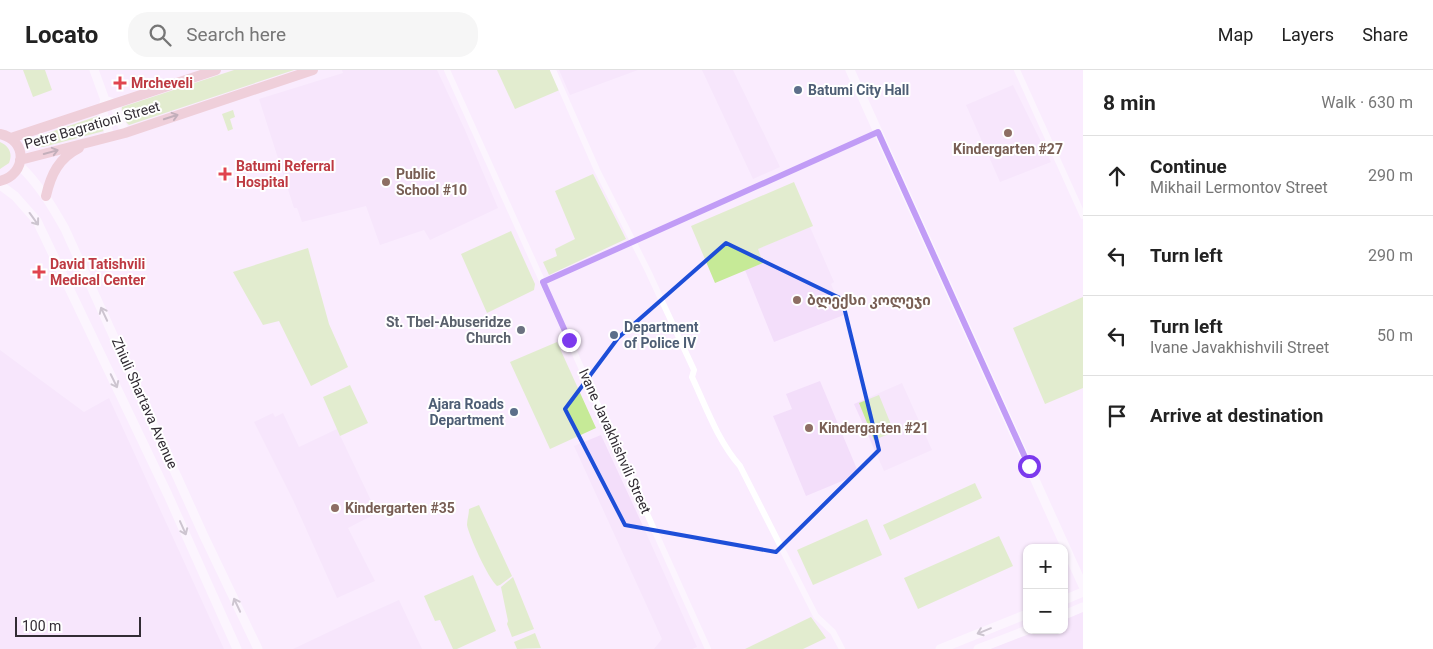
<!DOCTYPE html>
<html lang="en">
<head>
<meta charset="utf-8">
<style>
	body { margin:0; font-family:Roboto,"Noto Sans Georgian",sans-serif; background:#f6f6f6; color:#222 }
	.controls { position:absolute; right:15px; bottom:15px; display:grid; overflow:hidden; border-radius:10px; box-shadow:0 1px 4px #0004 }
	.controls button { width:45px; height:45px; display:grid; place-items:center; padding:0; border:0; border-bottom:1px solid #e0e0e0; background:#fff; color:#222; font:25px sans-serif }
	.scale { position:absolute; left:15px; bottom:12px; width:126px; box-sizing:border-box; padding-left:5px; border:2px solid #322c34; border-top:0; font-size:14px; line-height:18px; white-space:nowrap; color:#322c34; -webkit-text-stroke:4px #fff; paint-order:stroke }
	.stop { position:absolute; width:15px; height:15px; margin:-11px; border:4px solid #7c3aed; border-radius:50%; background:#fff }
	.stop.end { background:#7c3aed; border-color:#fff; box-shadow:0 1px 5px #0008 }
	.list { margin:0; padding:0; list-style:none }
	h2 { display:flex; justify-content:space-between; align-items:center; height:65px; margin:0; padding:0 20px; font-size:21px }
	h2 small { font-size:16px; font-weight:400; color:#767676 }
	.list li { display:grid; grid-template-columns:32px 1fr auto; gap:15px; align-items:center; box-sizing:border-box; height:80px; padding:0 20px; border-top:1px solid #e0e0e0 }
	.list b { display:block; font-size:19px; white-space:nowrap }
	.list p { margin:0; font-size:16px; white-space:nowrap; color:#767676 }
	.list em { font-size:16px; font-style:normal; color:#767676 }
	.icon { flex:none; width:28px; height:28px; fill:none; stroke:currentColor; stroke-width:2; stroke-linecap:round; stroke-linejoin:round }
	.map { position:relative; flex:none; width:1083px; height:579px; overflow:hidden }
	header { display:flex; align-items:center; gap:30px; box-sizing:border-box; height:70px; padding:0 25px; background:#fff; border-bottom:1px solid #e0e0e0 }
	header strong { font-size:24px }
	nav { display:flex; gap:28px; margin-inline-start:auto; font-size:18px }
	.search { width:350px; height:45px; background:#f6f6f6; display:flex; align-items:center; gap:12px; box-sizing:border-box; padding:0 18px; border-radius:20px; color:#767676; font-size:19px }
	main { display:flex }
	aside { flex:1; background:#fff }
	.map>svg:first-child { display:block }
	.built { fill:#f3defa }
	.green { fill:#c6ea97 }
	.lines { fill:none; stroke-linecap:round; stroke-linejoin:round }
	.street { stroke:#fff; stroke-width:6 }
	.secondary { stroke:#fff; stroke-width:9 }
	.primary { stroke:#e3aaaf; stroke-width:10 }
	.oneway { stroke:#82656b }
	.oneway2 { stroke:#98969a }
	.route { stroke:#7c3aed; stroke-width:6 }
	.marked { fill:none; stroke:#1d4ed8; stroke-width:4; stroke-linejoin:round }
	.health-dot { fill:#e0444e; stroke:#fff; stroke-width:2 }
	.service-dot { fill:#5c6f8a; stroke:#fff; stroke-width:2 }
	.education-dot { fill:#8d6e63; stroke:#fff; stroke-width:2 }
	.worship-dot { fill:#6b7280; stroke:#fff; stroke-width:2 }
	.labels { text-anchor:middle; stroke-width:4; stroke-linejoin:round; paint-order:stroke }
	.health-label { font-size:14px; font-weight:bold; fill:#be3a42; stroke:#fff; text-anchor:start }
	.service-label { font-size:14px; font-weight:bold; fill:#4e5e75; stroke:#fff; text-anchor:start }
	.street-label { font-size:14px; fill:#322c34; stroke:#fff }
	.education-label { font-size:14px; font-weight:bold; fill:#785e54; stroke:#fff; text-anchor:start }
	.worship-label { font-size:14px; font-weight:bold; fill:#5b616d; stroke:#fff; text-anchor:end }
</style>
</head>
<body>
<header>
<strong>Locato</strong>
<div class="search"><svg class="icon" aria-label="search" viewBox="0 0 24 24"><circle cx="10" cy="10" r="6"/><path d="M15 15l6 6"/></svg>Search here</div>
<nav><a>Map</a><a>Layers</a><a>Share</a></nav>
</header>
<main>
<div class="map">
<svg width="1083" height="579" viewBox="0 0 1083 579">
	<rect width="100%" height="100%" fill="#faecfe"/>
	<path class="built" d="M 342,0 L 437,0 L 465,60 L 498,138 L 430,170 L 424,160 L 380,175 L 366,136 L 302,152 L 297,138 L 294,138 L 259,29 L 343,3 Z
		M 559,0 L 638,0 L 570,25 Z
		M 702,0 L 733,0 L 780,97 L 753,109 Z
		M 1013,15 L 1051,92 L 1000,112 L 966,35 Z
		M 810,157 L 834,212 L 831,214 L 844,245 L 774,272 L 745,200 L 763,193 L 757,179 Z
		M 0,280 L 84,342 L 109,328 L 224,579 L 0,579 Z
		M 820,311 L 859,404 L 806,426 L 773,346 L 792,339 L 786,324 Z
		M 902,313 L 932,380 L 884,401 L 854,334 Z
		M 273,343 L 275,347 L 283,343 L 299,377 L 337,359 L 377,443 L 348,458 L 375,511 L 337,528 L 294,432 L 254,352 Z
		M 601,365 L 643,456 L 697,577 L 692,579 L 654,579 L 662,569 L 574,376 Z
		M 399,530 L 422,579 L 293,579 L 352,551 Z
		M 1083,540 L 1083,579 L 986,579 L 1032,560 L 1064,560 L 1064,547 Z"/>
	<path class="green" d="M 23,0 L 45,0 L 52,20 L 33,27 Z
		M 234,0 L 294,0 L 129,55 C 125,52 121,43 122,37 Z
		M 497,0 L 553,0 L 562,19 L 515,39 Z
		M 233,40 L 235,47 L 230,49 L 233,59 L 228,61 L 222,44 Z
		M 98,46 L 104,61 L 43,77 L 34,76 L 33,72 L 36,67 Z
		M 0,72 C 9,76 13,83 9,93 L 0,99 Z
		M 593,104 L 626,169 L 549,205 L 543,192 L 557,186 L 555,179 L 575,169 L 555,121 Z
		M 794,112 L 813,156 L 758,179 L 763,193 L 715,213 L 691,156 Z
		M 511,161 L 535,214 L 534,220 L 487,243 L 461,184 Z
		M 308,178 L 329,254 L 348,297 L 311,316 L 279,251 L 263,255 L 233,202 Z
		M 1083,227 L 1083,318 L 1045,334 L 1013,258 Z
		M 557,272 L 596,358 L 550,379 L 510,292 Z
		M 350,315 L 368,353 L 340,366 L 323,327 Z
		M 879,325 L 894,362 L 874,370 L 859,333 Z
		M 975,413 L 982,428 L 890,470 L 883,455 Z
		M 479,435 L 512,506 L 500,515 L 497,516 C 488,508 469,466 467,455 C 467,450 469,444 469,439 Z
		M 867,449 L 882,485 L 813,515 L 797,480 Z
		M 999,466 L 1013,496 L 918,539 L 904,508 Z
		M 473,505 L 496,561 L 457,579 L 453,579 L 440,550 L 435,551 L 424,526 Z
		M 513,507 L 534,559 L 512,567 L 507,554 L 508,551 L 501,517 Z
		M 811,547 L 826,568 L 803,579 L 745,579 Z
		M 535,563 L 541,578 L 517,579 L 514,572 Z"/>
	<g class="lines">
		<path class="street" d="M 447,0 L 708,579
			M 553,0 L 597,100 L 648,201 L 694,300 L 692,307 C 706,337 718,371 740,396 L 816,546 L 833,562 L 842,579
			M 1017,0 L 1083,146
			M 543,212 L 878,62"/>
		<path class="secondary" d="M 94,0 L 105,30 L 102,39 L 110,67
			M 850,0 L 1083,516
			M 108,31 L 114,34 L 125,63
			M 19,95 C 39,114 52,136 65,159 L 203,464 L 258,579
			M 0,115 L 15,126 L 37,151 L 168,425 L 237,579
			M 1064,530 L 1083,522
			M 1064,545 L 1083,537
			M 940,579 L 1027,544
			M 978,579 L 1027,560"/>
		<path class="primary" d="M 0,64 C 28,70 27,104 0,111
			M 11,68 L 216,0
			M 20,90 L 125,63 L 313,0
			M 46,126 C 51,104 59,88 79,78"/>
	</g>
	<defs><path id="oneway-shaft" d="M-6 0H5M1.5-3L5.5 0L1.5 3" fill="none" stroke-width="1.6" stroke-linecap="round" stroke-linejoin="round" transform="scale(1.25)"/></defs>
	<g class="oneway">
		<use href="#oneway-shaft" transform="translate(171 47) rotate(-18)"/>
		<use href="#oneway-shaft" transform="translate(51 82) rotate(-15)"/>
	</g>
	<g class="oneway2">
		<use href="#oneway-shaft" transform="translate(34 149) rotate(54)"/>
		<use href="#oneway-shaft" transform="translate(104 244) rotate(-115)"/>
		<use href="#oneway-shaft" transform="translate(114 311) rotate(64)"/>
		<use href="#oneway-shaft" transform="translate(183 458) rotate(66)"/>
		<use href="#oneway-shaft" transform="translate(237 535) rotate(-115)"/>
		<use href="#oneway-shaft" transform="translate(984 561) rotate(158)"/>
	</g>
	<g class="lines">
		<path class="route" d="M 569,270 L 543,212 L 878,62 L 1029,396"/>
	</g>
	<path d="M0 0H1083V579H0ZM 726,173 L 842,229 L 879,380 L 776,482 L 625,455 L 565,339 L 618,268 Z" fill="#faecfe" fill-opacity=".55" fill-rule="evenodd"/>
	<path class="marked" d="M 726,173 L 842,229 L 879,380 L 776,482 L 625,455 L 565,339 L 618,268 Z"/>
	<g class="health-dot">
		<path d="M117.5 5.5h5v5h5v5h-5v5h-5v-5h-5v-5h5z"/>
		<path d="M222.5 96.5h5v5h5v5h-5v5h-5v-5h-5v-5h5z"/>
		<path d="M36.5 194.5h5v5h5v5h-5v5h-5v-5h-5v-5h5z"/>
	</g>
	<g class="service-dot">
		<circle cx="798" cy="20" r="5"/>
		<circle cx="614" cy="265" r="5"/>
		<circle cx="514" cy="342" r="5"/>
	</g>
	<g class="education-dot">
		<circle cx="1008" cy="63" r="5"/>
		<circle cx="386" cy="112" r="5"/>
		<circle cx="797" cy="230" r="5"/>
		<circle cx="809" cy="358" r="5"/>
		<circle cx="335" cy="438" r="5"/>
	</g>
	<circle class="worship-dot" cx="521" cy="260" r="5"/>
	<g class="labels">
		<g class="health-label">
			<text x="131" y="18">Mrcheveli</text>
			<text x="236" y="101">Batumi Referral<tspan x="236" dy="16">Hospital</tspan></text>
			<text x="50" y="199">David Tatishvili<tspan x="50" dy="16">Medical Center</tspan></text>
		</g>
		<g class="service-label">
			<text x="808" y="25">Batumi City Hall</text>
			<text x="624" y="262">Department<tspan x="624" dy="16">of Police IV</tspan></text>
			<text x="504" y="339" text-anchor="end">Ajara Roads<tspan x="504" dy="16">Department</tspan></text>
		</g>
		<g class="street-label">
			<text transform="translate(92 55) rotate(-16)" y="5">Petre Bagrationi Street</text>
			<text transform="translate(145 333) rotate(66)" y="5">Zhiuli Shartava Avenue</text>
			<text transform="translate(615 371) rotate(66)" y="5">Ivane Javakhishvili Street</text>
		</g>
		<g class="education-label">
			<text x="1008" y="84" text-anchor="middle">Kindergarten #27</text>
			<text x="396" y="109">Public<tspan x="396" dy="16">School #10</tspan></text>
			<text x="807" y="235">ბლექსი კოლეჯი</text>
			<text x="819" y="363">Kindergarten #21</text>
			<text x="345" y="443">Kindergarten #35</text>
		</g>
		<g class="worship-label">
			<text x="511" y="257">St. Tbel-Abuseridze<tspan x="511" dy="16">Church</tspan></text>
		</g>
	</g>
</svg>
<div class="controls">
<button>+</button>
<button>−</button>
</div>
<div class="scale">100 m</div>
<div class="stop" style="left:1029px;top:396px"></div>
<div class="stop end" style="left:569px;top:270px"></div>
</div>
<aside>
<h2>8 min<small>Walk · 630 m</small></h2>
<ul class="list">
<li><svg class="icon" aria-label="ahead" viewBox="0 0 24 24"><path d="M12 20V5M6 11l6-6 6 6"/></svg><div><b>Continue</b><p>Mikhail Lermontov Street</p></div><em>290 m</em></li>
<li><svg class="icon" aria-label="left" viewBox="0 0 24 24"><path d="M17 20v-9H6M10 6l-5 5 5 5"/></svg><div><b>Turn left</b></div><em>290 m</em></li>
<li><svg class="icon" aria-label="left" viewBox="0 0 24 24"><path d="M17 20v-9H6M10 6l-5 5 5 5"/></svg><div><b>Turn left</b><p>Ivane Javakhishvili Street</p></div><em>50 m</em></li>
<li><svg class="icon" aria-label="arrive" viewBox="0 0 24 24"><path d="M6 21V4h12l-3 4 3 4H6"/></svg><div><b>Arrive at destination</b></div></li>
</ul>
</aside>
</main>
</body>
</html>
